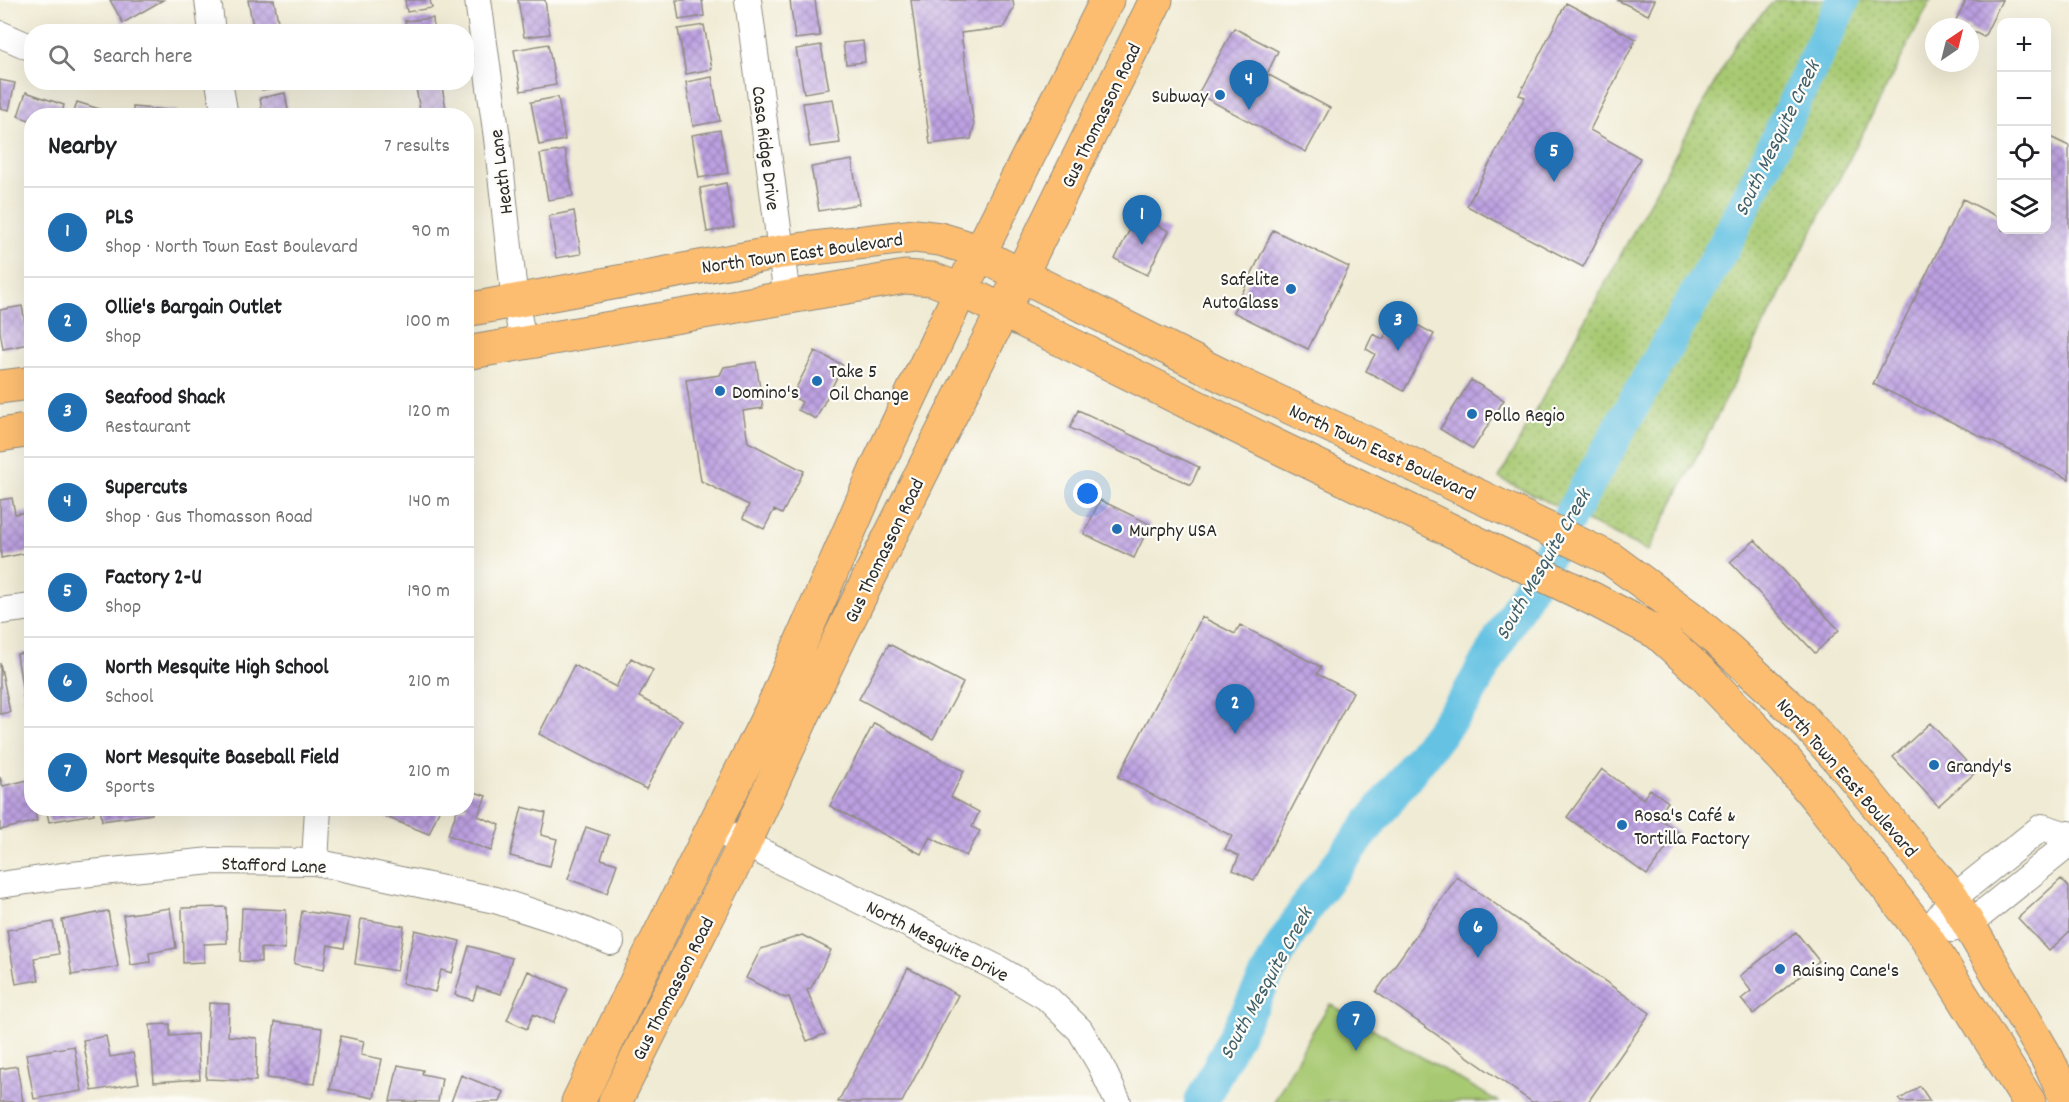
<!DOCTYPE html>
<html lang="en">
<head>
<meta charset="utf-8">
<style>
	body { margin:0; font-family:Dekko,sans-serif; background:#f2f2f2; color:#202124 }
	.controls { position:absolute; right:18px; top:18px; display:grid; overflow:hidden; border-radius:12px; box-shadow:0 6px 24px #0002 }
	.controls button { width:54px; height:54px; display:grid; place-items:center; padding:0; border:0; border-bottom:2px solid #e0e0e0; background:#fff; color:#202124; font:30px sans-serif }
	.compass { position:absolute; left:1925px; top:18px; width:54px; height:54px; border-radius:50%; background:#fff; box-shadow:0 6px 24px #0002; rotate:35deg }
	.you { position:absolute; left:1088px; top:494px; width:21px; height:21px; margin:-15px; border:4px solid #fff; border-radius:50%; background:#1a73e8; box-shadow:0 0 0 9px #1a73e833 }
	.badge { display:grid; place-items:center; width:39px; height:39px; border-radius:50%; background:#1f6fb2; color:#fff; font-size:20px; font-weight:700 }
	.pin { position:absolute; translate:-50% -50px; filter:drop-shadow(0 2px 3px #0008) }
	.pin::after { content:''; position:absolute; top:32px; width:21px; height:18px; background:inherit; clip-path:polygon(0 0,100% 0,50% 100%) }
	.list { margin:0; padding:0; list-style:none }
	h2 { display:flex; justify-content:space-between; align-items:center; height:78px; margin:0; padding:0 24px; font-size:26px }
	h2 small { font-size:20px; font-weight:400; color:#757577 }
	.list li { display:grid; grid-template-columns:39px 1fr auto; gap:18px; align-items:center; box-sizing:border-box; height:90px; padding:0 24px; border-top:2px solid #e0e0e0 }
	.list b { display:block; font-size:22px; white-space:nowrap }
	.list p { margin:0; font-size:20px; white-space:nowrap; color:#757577 }
	.list em { font-size:20px; font-style:normal; color:#757577 }
	.icon { flex:none; width:33px; height:33px; fill:none; stroke:currentColor; stroke-width:2; stroke-linecap:round; stroke-linejoin:round }
	.map { position:relative; flex:none; width:2069px; height:1102px; overflow:hidden }
	.search { position:absolute; background:#fff; box-shadow:0 6px 24px #0002; left:24px; top:24px; width:450px; height:66px; display:flex; align-items:center; gap:15px; box-sizing:border-box; padding:0 21px; border-radius:24px; color:#757577; font-size:22px }
	.panel { position:absolute; background:#fff; box-shadow:0 6px 24px #0002; left:24px; top:108px; width:450px; height:708px; border-radius:24px }
	.map>svg:first-child { display:block }
	.grass { fill:url(#grass-dots); stroke:#697a4e; stroke-width:1.5 }
	.garden { fill:#a7c971; stroke:#697a4e; stroke-width:1.5 }
	.lines { fill:none; stroke-linecap:round; stroke-linejoin:round }
	.river { stroke:#65c2e3; stroke-width:34 }
	.building { fill:url(#building-cross-hatch) }
	.minor-casing { stroke:#8e8b80; stroke-width:28 }
	.major-casing { stroke:#8e8b80; stroke-width:35 }
	.minor { stroke:#fff; stroke-width:26 }
	.major { stroke:#fcbd6f; stroke-width:33 }
	.poi-dot { fill:#1f6fb2; stroke:#fdfcf7; stroke-width:2 }
	.labels { text-anchor:middle; stroke-width:4.5; stroke-linejoin:round; paint-order:stroke }
	.poi-label { font-size:20px; fill:#2b2b2b; stroke:#fdfcf7; text-anchor:start }
	.street-label { font-size:20px; fill:#2b2b2b; stroke:#fdfcf7 }
	.water-label { font-size:21px; font-style:italic; fill:#3f606b; stroke:#fdfcf7 }
</style>
</head>
<body>
<div class="map">
<svg width="2069" height="1102" viewBox="0 0 2069 1102">
	<defs>
		<pattern id="grass-dots" width="8" height="8" patternUnits="userSpaceOnUse" patternTransform="scale(1.5)"><rect width="8" height="8" fill="#a7c971"/><path d="M2 2h.1M6 6h.1" fill="none" stroke="#88a35d" stroke-width="1.8" stroke-linecap="round"/></pattern>
		<pattern id="building-cross-hatch" width="8" height="8" patternUnits="userSpaceOnUse" patternTransform="scale(1.5)"><rect width="8" height="8" fill="#bda1e2"/><path d="M0 0l8 8M0 8l8-8" fill="none" stroke="#9a83b7"/></pattern>
	</defs>
	<rect width="100%" height="100%" fill="#fdfcf7"/>
	<filter id="ink" filterUnits="userSpaceOnUse"><feTurbulence type="fractalNoise" baseFrequency=".0167" numOctaves="2"/><feDisplacementMap in="SourceGraphic" scale="12" xChannelSelector="R" yChannelSelector="G"/><feConvolveMatrix kernelMatrix="1 2 1 2 8 2 1 2 1" color-interpolation-filters="sRGB"/></filter>
	<filter id="wash" filterUnits="userSpaceOnUse"><feTurbulence type="fractalNoise" baseFrequency=".008" numOctaves="4" result="noise"/><feDisplacementMap in="SourceGraphic" scale="24" xChannelSelector="R" yChannelSelector="G"/><feGaussianBlur stdDeviation="1.35" result="paint"/><feColorMatrix in="noise" values="0 0 0 0 0 0 0 0 0 0 0 0 0 0 0 0 0 1.4 0 .05"/><feComposite in="paint" operator="in"/></filter>
	<g filter="url(#wash)">
		<rect width="100%" height="100%" fill="#f0ebd4"/>
		<path class="grass" d="M 1775,0 L 1931,0 L 1648,551 L 1499,478 L 1738,40 Z"/>
		<path class="garden" d="M 1330,1004 L 1499,1102 L 1274,1102 L 1311,1034 Z"/>
		<g class="lines">
			<path class="river" d="M 1201,1102 L 1282,946 L 1313,897 L 1465,700 L 1726,242 L 1763,168 L 1843,0"/>
		</g>
		<g id="blocks">
			<path class="building" d="M 110,0 L 163,0 L 123,23 Z
				M 248,0 L 274,0 L 280,32 L 254,32 Z
				M 405,0 L 430,0 L 432,8 L 407,12 Z
				M 518,0 L 545,0 L 550,34 L 524,37 Z
				M 676,0 L 702,0 L 704,16 L 679,20 Z
				M 790,0 L 815,0 L 820,36 L 795,39 Z
				M 911,0 L 1013,0 L 1014,8 L 1003,28 L 961,33 L 974,126 L 971,139 L 930,144 Z
				M 1617,0 L 1655,0 L 1648,15 Z
				M 1961,0 L 2002,0 L 1984,37 L 1970,30 L 1970,27 L 1964,27 L 1955,22 L 1965,2 Z
				M 1566,3 L 1636,39 L 1590,130 L 1640,158 L 1583,267 L 1467,206 L 1525,97 L 1519,95 Z
				M 433,18 L 434,32 L 407,32 L 405,21 Z
				M 704,25 L 712,69 L 686,74 L 678,29 Z
				M 1234,28 L 1278,51 L 1267,74 L 1330,108 L 1306,152 L 1198,94 Z
				M 863,41 L 865,62 L 846,64 L 843,43 Z
				M 548,44 L 556,85 L 521,91 L 514,50 Z
				M 821,45 L 829,89 L 804,93 L 796,49 Z
				M 712,77 L 720,121 L 693,126 L 686,82 Z
				M 0,80 L 15,83 L 9,110 L 0,108 Z
				M 261,82 L 286,82 L 287,86 L 262,90 Z
				M 415,82 L 441,82 L 447,113 L 421,116 Z
				M 26,92 L 64,105 L 61,116 L 32,116 L 32,121 L 18,116 Z
				M 285,93 L 289,116 L 263,116 L 260,98 Z
				M 558,97 L 565,140 L 539,145 L 531,102 Z
				M 833,99 L 840,143 L 810,147 L 803,103 Z
				M 77,102 L 119,115 L 119,116 L 73,116 Z
				M 133,107 L 177,111 L 177,116 L 133,116 Z
				M 720,130 L 728,173 L 699,178 L 692,135 Z
				M 2046,135 L 2069,146 L 2069,479 L 1873,384 L 1963,199 L 1998,217 L 2002,210 L 2002,230 L 2046,230 Z
				M 565,150 L 573,196 L 548,200 L 540,154 Z
				M 852,160 L 859,204 L 819,211 L 811,167 Z
				M 726,183 L 734,227 L 707,232 L 700,188 Z
				M 574,211 L 581,254 L 556,258 L 549,216 Z
				M 1137,215 L 1169,231 L 1147,275 L 1115,259 Z
				M 1273,230 L 1349,267 L 1308,349 L 1233,312 Z
				M 22,306 L 29,344 L 3,349 L 0,331 L 0,310 Z
				M 1397,314 L 1434,334 L 1404,391 L 1366,371 L 1375,354 L 1366,349 L 1373,334 L 1383,339 Z
				M 815,351 L 843,365 L 816,419 L 798,410 L 802,402 L 792,396 Z
				M 756,362 L 763,408 L 743,411 L 748,442 L 804,471 L 782,514 L 774,510 L 764,529 L 743,518 L 749,505 L 701,481 L 686,380 L 720,375 L 724,367 Z
				M 1471,380 L 1504,400 L 1473,449 L 1440,429 Z
				M 1078,410 L 1199,467 L 1191,485 L 1070,428 Z
				M 12,498 L 15,514 L 32,511 L 32,552 L 1,558 L 0,500 Z
				M 1100,500 L 1150,524 L 1134,558 L 1084,534 Z
				M 1755,540 L 1839,630 L 1815,653 L 1730,562 Z
				M 1202,617 L 1235,634 L 1240,625 L 1321,667 L 1317,674 L 1353,692 L 1254,880 L 1233,870 L 1239,856 L 1225,849 L 1232,836 L 1118,777 Z
				M 889,644 L 963,683 L 933,739 L 859,699 Z
				M 32,652 L 32,727 L 28,727 L 17,654 Z
				M 631,658 L 653,670 L 639,697 L 682,720 L 646,789 L 539,734 L 574,665 L 616,687 Z
				M 0,663 L 10,712 L 0,714 Z
				M 874,723 L 964,771 L 951,797 L 979,812 L 972,827 L 980,831 L 966,856 L 930,837 L 921,854 L 830,806 Z
				M 1930,723 L 1976,772 L 1938,806 L 1893,757 Z
				M 1602,769 L 1643,799 L 1650,789 L 1668,802 L 1657,817 L 1678,832 L 1647,875 L 1567,817 Z
				M 0,777 L 3,786 L 28,780 L 32,797 L 32,808 L 34,808 L 37,821 L 0,830 Z
				M 466,789 L 486,796 L 478,816 L 500,825 L 491,851 L 448,835 L 458,808 L 466,808 Z
				M 522,807 L 546,813 L 541,835 L 557,839 L 550,866 L 510,856 Z
				M 46,808 L 93,808 L 94,814 L 49,822 Z
				M 100,808 L 151,808 L 152,814 L 102,821 Z
				M 390,808 L 440,808 L 429,834 L 386,817 Z
				M 586,827 L 609,835 L 601,859 L 617,864 L 607,893 L 568,879 Z
				M 1457,877 L 1650,1013 L 1588,1102 L 1532,1102 L 1376,992 Z
				M 2061,879 L 2069,888 L 2069,932 L 2049,951 L 2018,918 Z
				M 226,907 L 227,943 L 204,944 L 204,962 L 183,963 L 182,908 Z
				M 170,908 L 176,948 L 149,953 L 150,962 L 131,965 L 123,915 Z
				M 242,908 L 286,910 L 285,949 L 261,948 L 261,962 L 240,961 Z
				M 108,911 L 118,967 L 72,975 L 62,920 Z
				M 302,911 L 349,918 L 344,948 L 328,945 L 324,969 L 294,964 Z
				M 361,919 L 404,926 L 397,971 L 355,964 Z
				M 53,922 L 59,954 L 34,958 L 39,980 L 16,984 L 7,930 Z
				M 415,930 L 460,941 L 452,973 L 441,970 L 435,992 L 402,983 Z
				M 1796,932 L 1819,961 L 1753,1014 L 1741,999 L 1751,991 L 1740,976 Z
				M 802,935 L 831,950 L 811,988 L 807,990 L 825,1034 L 807,1041 L 789,997 L 785,998 L 746,978 L 761,949 Z
				M 469,946 L 512,958 L 501,994 L 477,987 L 473,1000 L 455,995 Z
				M 908,968 L 958,995 L 902,1102 L 838,1102 Z
				M 528,971 L 568,989 L 553,1023 L 533,1014 L 527,1029 L 507,1020 Z
				M 209,1003 L 229,1004 L 228,1036 L 257,1038 L 256,1081 L 206,1079 Z
				M 275,1022 L 322,1028 L 315,1084 L 267,1078 Z
				M 170,1024 L 170,1036 L 197,1034 L 200,1079 L 154,1082 L 150,1025 Z
				M 106,1036 L 110,1057 L 133,1053 L 139,1083 L 92,1091 L 83,1040 Z
				M 341,1036 L 364,1041 L 361,1055 L 382,1059 L 374,1098 L 330,1089 Z
				M 74,1046 L 82,1091 L 34,1099 L 26,1054 Z
				M 398,1065 L 423,1070 L 422,1074 L 442,1078 L 438,1102 L 390,1101 Z
				M 17,1066 L 23,1102 L 0,1102 L 0,1069 Z
				M 461,1075 L 504,1092 L 500,1102 L 451,1102 Z
				M 1920,1086 L 1930,1101 L 1901,1102 L 1899,1100 Z"/>
		</g>
	</g>
	<g filter="url(#ink)">
		<use href="#blocks" fill-opacity="0" stroke="#8e8b80" stroke-width="1.5"/>
		<g class="lines">
			<defs>
				<path id="minor" d="M 208,0 L 212,32
					M 478,0 L 497,138 L 515,302 L 524,343
					M 748,0 L 787,297
					M 0,34 L 32,48
					M 219,82 L 225,116
					M 0,611 L 32,607
					M 713,828 L 997,968 L 1046,997 L 1080,1030 L 1100,1064 L 1118,1102
					M 315,862 L 318,808
					M 0,885 L 62,876 L 211,861 L 315,862 L 495,900 L 566,923 L 611,942
					M 1951,929 L 1968,925 L 2059,852 L 2064,834
					M 1925,936 L 1953,898 L 2042,827 L 2064,834 L 2069,834"/>
				<path id="major" d="M 466,310 L 781,252 L 915,236 L 940,239 L 963,246 L 1229,379 L 1384,451 L 1611,559 L 1691,618 L 1726,648 L 1801,717 L 1854,777 L 1953,898 L 2047,1058 L 2068,1102
					M 466,353 L 905,277 L 932,279 L 961,290 L 1272,444 L 1593,599 L 1658,633 L 1703,674 L 1786,761 L 1820,802 L 1925,936 L 2029,1102
					M 0,387 L 32,383
					M 0,435 L 32,430
					M 578,1102 L 636,982 L 771,711 L 878,465 L 961,290 L 1107,0
					M 615,1102 L 745,843 L 817,685 L 863,590 L 1021,275 L 1156,0"/>
			</defs>
			<use href="#minor" class="minor-casing"/>
			<use href="#major" class="major-casing"/>
			<use href="#minor" class="minor"/>
			<use href="#major" class="major"/>
		</g>
	</g>
	<g class="poi-dot">
		<circle cx="1220" cy="95" r="6"/>
		<circle cx="1291" cy="289" r="6"/>
		<circle cx="817" cy="381" r="6"/>
		<circle cx="720" cy="391" r="6"/>
		<circle cx="1472" cy="414" r="6"/>
		<circle cx="1117" cy="529" r="6"/>
		<circle cx="1934" cy="765" r="6"/>
		<circle cx="1622" cy="825" r="6"/>
		<circle cx="1780" cy="969" r="6"/>
	</g>
	<g class="labels">
		<g class="poi-label">
			<text x="1208" y="102" text-anchor="end">Subway</text>
			<text x="1279" y="285" text-anchor="end">Safelite<tspan x="1279" dy="23">AutoGlass</tspan></text>
			<text x="829" y="377">Take 5<tspan x="829" dy="23">Oil Change</tspan></text>
			<text x="732" y="398">Domino's</text>
			<text x="1484" y="421">Pollo Regio</text>
			<text x="1129" y="536">Murphy USA</text>
			<text x="1946" y="772">Grandy's</text>
			<text x="1634" y="821">Rosa's Café &amp;<tspan x="1634" dy="23">Tortilla Factory</tspan></text>
			<text x="1792" y="976">Raising Cane's</text>
		</g>
		<g class="street-label">
			<text transform="translate(1100 115) rotate(-64)" y="7">Gus Thomasson Road</text>
			<text transform="translate(767 148) rotate(83)" y="7">Casa Ridge Drive</text>
			<text transform="translate(500 172) rotate(-97)" y="7">Heath Lane</text>
			<text transform="translate(802 252) rotate(-8)" y="7">North Town East Boulevard</text>
			<text transform="translate(1383 451) rotate(25)" y="7">North Town East Boulevard</text>
			<text transform="translate(883 550) rotate(-64)" y="7">Gus Thomasson Road</text>
			<text transform="translate(1848 777) rotate(49)" y="7">North Town East Boulevard</text>
			<text transform="translate(274 864) rotate(2)" y="7">Stafford Lane</text>
			<text transform="translate(938 940) rotate(27)" y="7">North Mesquite Drive</text>
			<text transform="translate(672 988) rotate(-63)" y="7">Gus Thomasson Road</text>
		</g>
		<g class="water-label">
			<text transform="translate(1776 138) rotate(-64)" y="7">South Mesquite Creek</text>
			<text transform="translate(1542 564) rotate(-60)" y="7">South Mesquite Creek</text>
			<text transform="translate(1265 983) rotate(-61)" y="7">South Mesquite Creek</text>
		</g>
	</g>
</svg>
<div class="controls">
<button>+</button>
<button>−</button>
<button><svg class="icon" aria-label="locate" viewBox="0 0 24 24"><circle cx="12" cy="12" r="6"/><path d="M12 2v4M12 18v4M2 12h4M18 12h4"/></svg></button>
<button><svg class="icon" aria-label="layers" viewBox="0 0 24 24"><path d="M12 4l9 5-9 5-9-5zM3 14l9 5 9-5"/></svg></button>
</div>
<svg class="compass" viewBox="-18 -18 36 36"><path d="M0-13l5 13h-10z" fill="#e53935"/><path d="M0 13l5-13h-10z" fill="#757577"/></svg>
<div class="you"></div>
<div class="pin badge" style="left:1142px;top:245px">1</div>
<div class="pin badge" style="left:1235px;top:734px">2</div>
<div class="pin badge" style="left:1398px;top:351px">3</div>
<div class="pin badge" style="left:1249px;top:110px">4</div>
<div class="pin badge" style="left:1554px;top:182px">5</div>
<div class="pin badge" style="left:1478px;top:958px">6</div>
<div class="pin badge" style="left:1356px;top:1051px">7</div>
<div class="search"><svg class="icon" aria-label="search" viewBox="0 0 24 24"><circle cx="10" cy="10" r="6"/><path d="M15 15l6 6"/></svg>Search here</div>
<section class="panel">
<h2>Nearby<small>7 results</small></h2>
<ul class="list">
<li><span class="badge">1</span><div><b>PLS</b><p>Shop · North Town East Boulevard</p></div><em>90 m</em></li>
<li><span class="badge">2</span><div><b>Ollie's Bargain Outlet</b><p>Shop</p></div><em>100 m</em></li>
<li><span class="badge">3</span><div><b>Seafood Shack</b><p>Restaurant</p></div><em>120 m</em></li>
<li><span class="badge">4</span><div><b>Supercuts</b><p>Shop · Gus Thomasson Road</p></div><em>140 m</em></li>
<li><span class="badge">5</span><div><b>Factory 2-U</b><p>Shop</p></div><em>190 m</em></li>
<li><span class="badge">6</span><div><b>North Mesquite High School</b><p>School</p></div><em>210 m</em></li>
<li><span class="badge">7</span><div><b>Nort Mesquite Baseball Field</b><p>Sports</p></div><em>210 m</em></li>
</ul>
</section>
</div>
</body>
</html>
